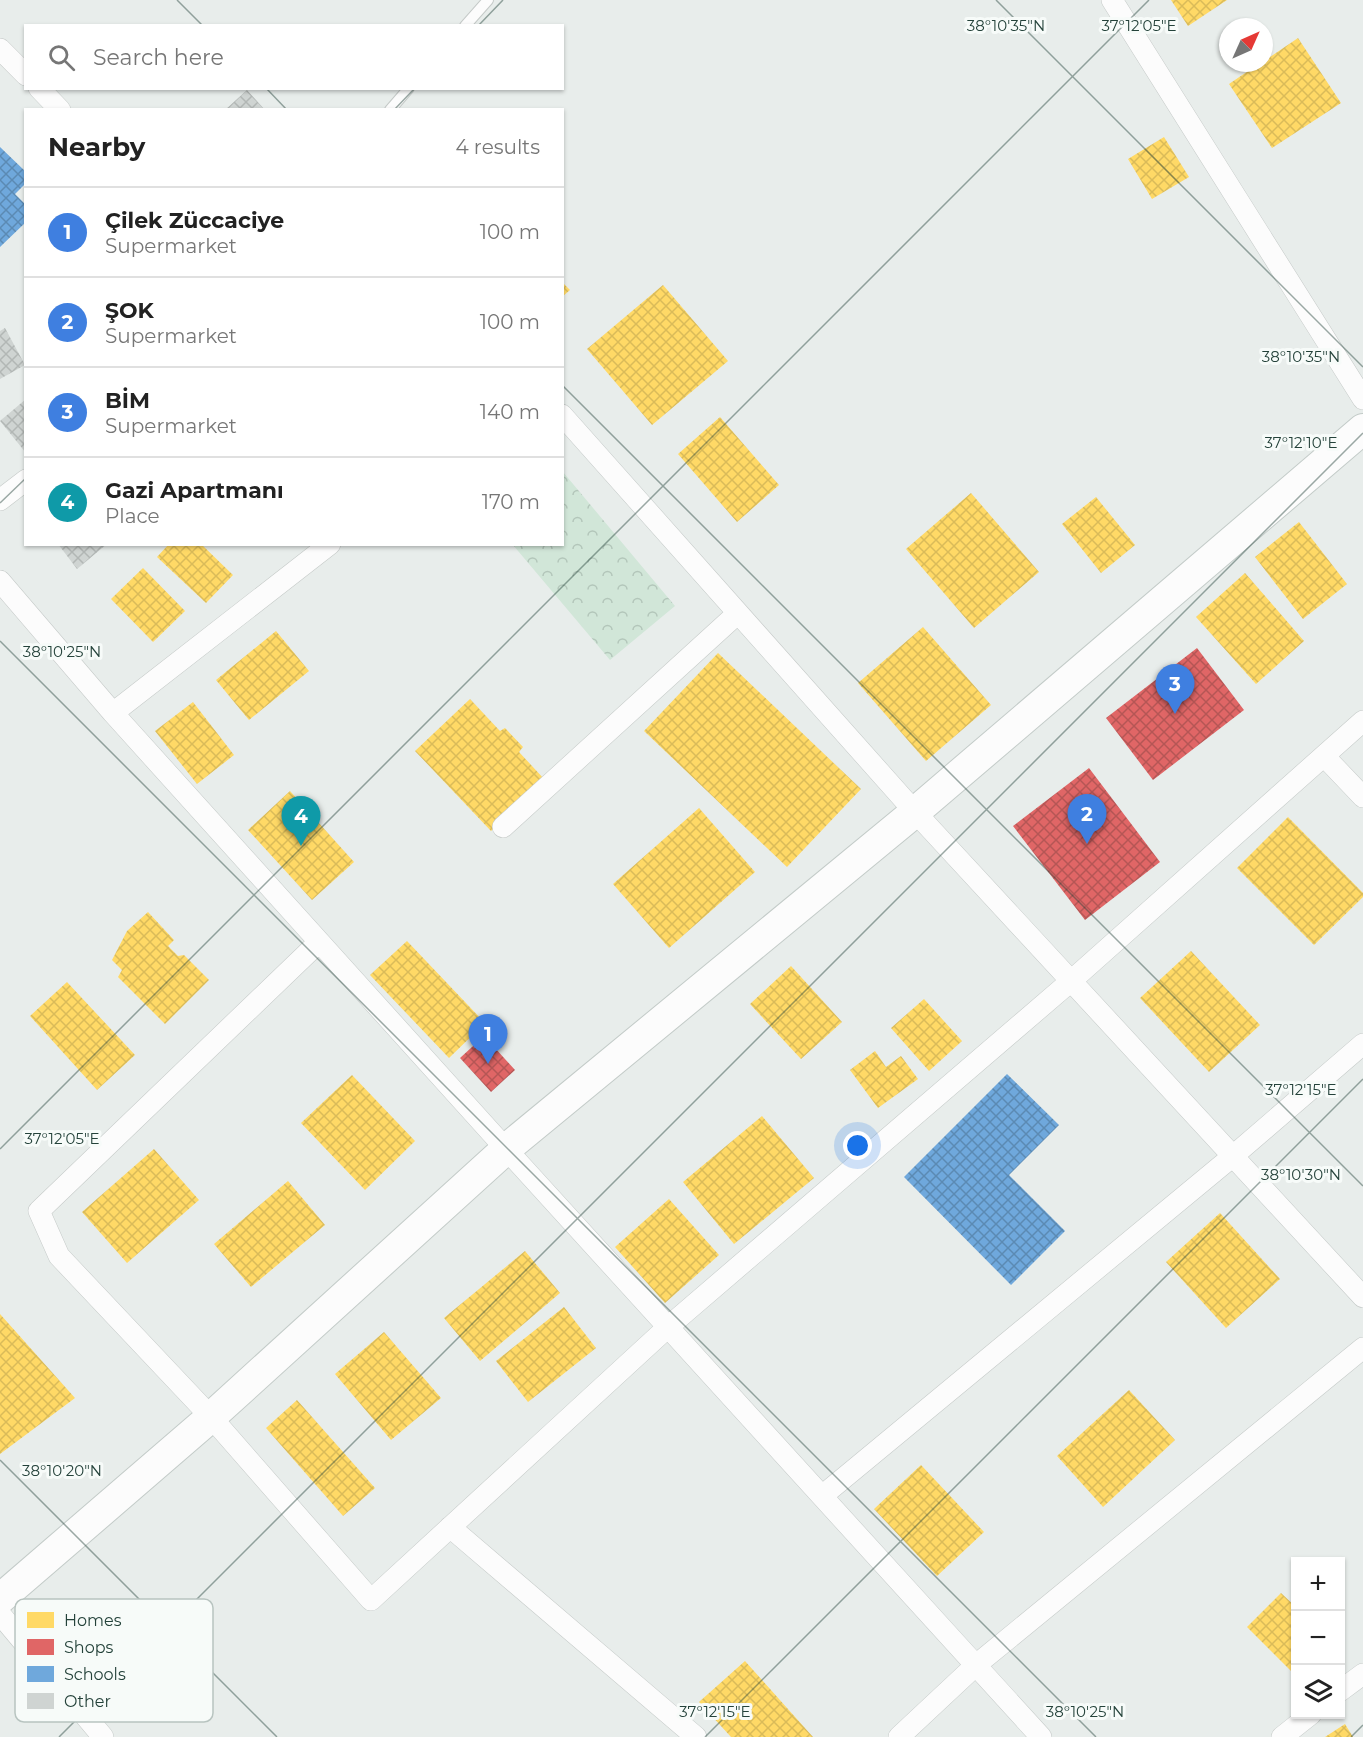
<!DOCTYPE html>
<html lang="en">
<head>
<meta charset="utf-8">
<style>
	body { margin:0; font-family:Montserrat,sans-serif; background:#f6f6f6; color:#222 }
	.controls { position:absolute; right:18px; bottom:18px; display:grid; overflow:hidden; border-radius:0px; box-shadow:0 2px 4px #0004 }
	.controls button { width:54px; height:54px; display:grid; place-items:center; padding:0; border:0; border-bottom:2px solid #e0e0e0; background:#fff; color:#222; font:30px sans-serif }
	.compass { position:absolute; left:1219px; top:18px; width:54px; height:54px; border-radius:50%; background:#fff; box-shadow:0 2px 4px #0004; rotate:45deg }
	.you { position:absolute; left:858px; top:1146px; width:21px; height:21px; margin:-15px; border:4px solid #fff; border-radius:50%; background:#1a73e8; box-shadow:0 0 0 9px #1a73e833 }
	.badge { display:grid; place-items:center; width:39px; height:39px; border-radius:50%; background:#697e78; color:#fff; font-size:20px; font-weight:700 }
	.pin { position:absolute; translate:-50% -50px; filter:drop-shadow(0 2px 3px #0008) }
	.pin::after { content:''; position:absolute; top:32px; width:21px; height:18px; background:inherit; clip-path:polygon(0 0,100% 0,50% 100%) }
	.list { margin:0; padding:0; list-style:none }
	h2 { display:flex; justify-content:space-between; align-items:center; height:78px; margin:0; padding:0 24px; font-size:26px }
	h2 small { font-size:20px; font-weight:400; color:#767676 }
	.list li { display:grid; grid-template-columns:39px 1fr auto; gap:18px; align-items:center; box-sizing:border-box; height:90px; padding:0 24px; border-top:2px solid #e0e0e0 }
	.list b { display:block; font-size:22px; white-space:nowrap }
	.list p { margin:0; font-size:20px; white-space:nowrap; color:#767676 }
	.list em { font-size:20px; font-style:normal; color:#767676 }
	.icon { flex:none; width:33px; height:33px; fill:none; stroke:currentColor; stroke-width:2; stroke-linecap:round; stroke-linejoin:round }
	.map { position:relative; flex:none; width:1363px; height:1737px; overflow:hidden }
	.search { position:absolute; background:#fff; box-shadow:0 2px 4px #0004; left:24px; top:24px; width:540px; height:66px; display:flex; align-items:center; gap:15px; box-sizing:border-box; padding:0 21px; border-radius:0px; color:#767676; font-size:22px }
	.panel { position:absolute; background:#fff; box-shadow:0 2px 4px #0004; left:24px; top:108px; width:540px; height:438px; border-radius:0px }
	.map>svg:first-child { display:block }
	.forest { fill:url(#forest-crowns) }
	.homes { fill:url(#homes-cross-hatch) }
	.shops { fill:url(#shops-cross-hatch) }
	.schools { fill:url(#schools-cross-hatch) }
	.building { fill:url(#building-cross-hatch) }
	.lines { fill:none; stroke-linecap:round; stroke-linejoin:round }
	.lane-casing { stroke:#c5cac8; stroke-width:12 }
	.street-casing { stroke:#c5cac8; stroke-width:22 }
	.secondary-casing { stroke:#c3cbc8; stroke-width:32 }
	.lane { stroke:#fcfcfc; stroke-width:10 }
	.street { stroke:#fcfcfc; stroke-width:21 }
	.secondary { stroke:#fcfcfc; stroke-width:30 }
	.ticks { fill:none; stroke:#24423a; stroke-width:1.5; stroke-opacity:0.45 }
	.key { fill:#f7fbf9; stroke:#b8c4c0; stroke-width:1.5 }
	.key-label { font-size:16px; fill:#24423a }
	.ticks-label { font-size:15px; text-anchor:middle; fill:#24423a; stroke:#f7fbf9; stroke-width:6; stroke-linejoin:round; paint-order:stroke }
</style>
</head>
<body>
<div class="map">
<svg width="1363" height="1737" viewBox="0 0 1363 1737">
	<defs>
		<pattern id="forest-crowns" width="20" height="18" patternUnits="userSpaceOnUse" patternTransform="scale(1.5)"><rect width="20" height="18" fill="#d1e6d8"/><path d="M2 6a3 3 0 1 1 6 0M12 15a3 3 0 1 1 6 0" fill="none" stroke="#b3c6ba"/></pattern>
		<pattern id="homes-cross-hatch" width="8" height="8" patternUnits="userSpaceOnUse" patternTransform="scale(1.5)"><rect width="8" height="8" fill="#ffd966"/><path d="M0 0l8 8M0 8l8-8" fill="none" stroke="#dabb59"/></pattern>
		<pattern id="shops-cross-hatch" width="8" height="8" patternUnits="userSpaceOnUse" patternTransform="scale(1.5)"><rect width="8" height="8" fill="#e06666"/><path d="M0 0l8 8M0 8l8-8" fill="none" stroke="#b55655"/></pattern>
		<pattern id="schools-cross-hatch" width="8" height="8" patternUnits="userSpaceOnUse" patternTransform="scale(1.5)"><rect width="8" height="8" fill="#6fa8dc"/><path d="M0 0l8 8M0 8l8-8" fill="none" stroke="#5b8ab3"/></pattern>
		<pattern id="building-cross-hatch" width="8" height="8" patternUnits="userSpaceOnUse" patternTransform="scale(1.5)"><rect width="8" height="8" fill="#cfd4d2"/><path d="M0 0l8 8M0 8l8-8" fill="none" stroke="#b2b7b5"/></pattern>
	</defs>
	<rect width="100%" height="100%" fill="#e8edeb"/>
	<path class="forest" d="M 563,472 L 675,606 L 610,660 L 513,545 L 562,544 Z"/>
	<path class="homes" d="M 1171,0 L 1227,0 L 1188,26 Z
		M 1298,38 L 1341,103 L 1272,148 L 1229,84 L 1260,63 L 1264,63 L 1264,61 Z
		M 1164,137 L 1189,177 L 1152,199 L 1128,159 Z
		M 562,282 L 570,290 L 562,297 Z
		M 663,285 L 728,361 L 652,425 L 587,349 Z
		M 720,417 L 779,485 L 737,522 L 678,454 Z
		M 971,493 L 1039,572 L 974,628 L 906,549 Z
		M 1096,497 L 1135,545 L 1101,573 L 1062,524 Z
		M 1299,522 L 1347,584 L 1303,619 L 1255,557 Z
		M 169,544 L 201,544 L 233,575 L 206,603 L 157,557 Z
		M 143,568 L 185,611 L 153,642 L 111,599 Z
		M 1245,573 L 1304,641 L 1256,684 L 1196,617 Z
		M 923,627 L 991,705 L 926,761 L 858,683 Z
		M 276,631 L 309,671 L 249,720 L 216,680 Z
		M 718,653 L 861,789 L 787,867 L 644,731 Z
		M 470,699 L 500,731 L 505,728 L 523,747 L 519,752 L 545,780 L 491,831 L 415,751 Z
		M 193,702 L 234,755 L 197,784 L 155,731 Z
		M 290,791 L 354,862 L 312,900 L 248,830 Z
		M 699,808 L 755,872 L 669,948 L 613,884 Z
		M 1288,817 L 1363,893 L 1363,897 L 1314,945 L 1237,868 Z
		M 148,912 L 174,940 L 168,946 L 178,956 L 184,955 L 209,980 L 165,1024 L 118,977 L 122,970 L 112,960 L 127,931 Z
		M 407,941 L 485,1023 L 449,1058 L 370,975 Z
		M 1191,951 L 1260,1025 L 1209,1072 L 1140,998 Z
		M 791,966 L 842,1022 L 801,1059 L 750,1004 Z
		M 67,982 L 135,1055 L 97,1090 L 30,1016 Z
		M 924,999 L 962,1041 L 929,1071 L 891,1028 Z
		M 875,1051 L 886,1067 L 901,1056 L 918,1079 L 878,1108 L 850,1070 Z
		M 352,1075 L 415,1141 L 365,1190 L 301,1123 Z
		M 762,1116 L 814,1178 L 734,1244 L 683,1182 Z
		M 154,1149 L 199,1200 L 127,1263 L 82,1212 Z
		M 288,1181 L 325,1225 L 251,1287 L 214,1244 Z
		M 669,1199 L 719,1255 L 665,1303 L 615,1247 Z
		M 1220,1213 L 1280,1279 L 1226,1328 L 1166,1262 Z
		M 525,1251 L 560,1293 L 480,1361 L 444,1318 Z
		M 564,1307 L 596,1348 L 528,1402 L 496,1361 Z
		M 0,1314 L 75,1398 L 0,1454 Z
		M 384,1332 L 441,1398 L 391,1440 L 335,1374 Z
		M 1129,1390 L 1175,1440 L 1103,1507 L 1057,1456 Z
		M 297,1400 L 375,1488 L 343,1516 L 266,1428 Z
		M 921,1465 L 984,1532 L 937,1576 L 874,1509 Z
		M 1281,1593 L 1296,1607 L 1296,1676 L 1247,1627 Z
		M 745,1661 L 813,1737 L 731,1737 L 699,1702 Z
		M 1345,1724 L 1353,1737 L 1325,1737 Z"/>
	<path class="shops" d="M 1197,648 L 1244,710 L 1153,780 L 1106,718 Z
		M 1089,768 L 1160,862 L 1085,920 L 1013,826 Z
		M 484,1036 L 515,1070 L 491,1092 L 460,1058 Z"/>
	<path class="schools" d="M 0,147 L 26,172 L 26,183 L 15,194 L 26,205 L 26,222 L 0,247 Z
		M 1007,1074 L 1059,1125 L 1009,1175 L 1065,1231 L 1011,1285 L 904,1177 Z"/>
	<path class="building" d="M 247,90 L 265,110 L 225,110 Z
		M 5,328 L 25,365 L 0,379 L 0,331 Z
		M 26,399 L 26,453 L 0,421 Z
		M 58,544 L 107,544 L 77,569 Z"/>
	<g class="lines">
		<defs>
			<path id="lane" d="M 465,26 L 488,0
				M 390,110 L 409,88"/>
			<path id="street" d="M 1112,0 L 1363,399
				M 0,49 L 26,75
				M 39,88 L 60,110
				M 562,415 L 915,812 L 1363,1297
				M 0,500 L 26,480
				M 0,581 L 113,713 L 506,1149 L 1041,1737
				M 113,713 L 330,544
				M 1324,756 L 1363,797
				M 503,827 L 738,613
				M 319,942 L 39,1211 L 59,1256 L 211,1417 L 371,1600 L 668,1327 L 1071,981 L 1363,721
				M 822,1496 L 1233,1156 L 1363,1044
				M 450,1527 L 696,1737
				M 0,1614 L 103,1737
				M 1340,1691 L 1363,1674
				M 899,1737 L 976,1665 L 1363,1348
				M 1282,1737 L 1311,1714"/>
			<path id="secondary" d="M 0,1599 L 211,1417 L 506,1149 L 915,812 L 1363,429"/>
		</defs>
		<use href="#lane" class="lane-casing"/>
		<use href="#street" class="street-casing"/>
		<use href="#secondary" class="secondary-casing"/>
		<use href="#lane" class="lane"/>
		<use href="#street" class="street"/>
		<use href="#secondary" class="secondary"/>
	</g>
	<path class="ticks" d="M 177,0 L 203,26M 996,0 L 1363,367M 478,26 L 503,0M 266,88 L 287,110M 394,110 L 415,88M 562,385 L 1363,1186M 0,503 L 26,478M 0,641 L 1096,1737M 0,1149 L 1149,0M 0,1460 L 277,1737M 59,1737 L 1363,433M 705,1737 L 1363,1079M 1351,1737 L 1363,1725"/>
	<rect x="15" y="1599" width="198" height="123" rx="9" class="key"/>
	<rect x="27" y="1612" width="27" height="16" fill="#ffd966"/>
	<rect x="27" y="1639" width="27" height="16" fill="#e06666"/>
	<rect x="27" y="1666" width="27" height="16" fill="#6fa8dc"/>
	<rect x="27" y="1693" width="27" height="16" fill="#cfd4d2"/>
	<g class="key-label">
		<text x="64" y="1626">Homes</text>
		<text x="64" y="1653">Shops</text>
		<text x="64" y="1680">Schools</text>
		<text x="64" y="1707">Other</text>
	</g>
	<g class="ticks-label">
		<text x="1006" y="31">38°10'35"N</text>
		<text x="1139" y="31">37°12'05"E</text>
		<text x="1301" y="362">38°10'35"N</text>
		<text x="1301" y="448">37°12'10"E</text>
		<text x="62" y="657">38°10'25"N</text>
		<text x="1301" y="1095">37°12'15"E</text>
		<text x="62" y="1144">37°12'05"E</text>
		<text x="1301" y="1180">38°10'30"N</text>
		<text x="62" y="1476">38°10'20"N</text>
		<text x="715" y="1717">37°12'15"E</text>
		<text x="1085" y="1717">38°10'25"N</text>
	</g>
</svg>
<div class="controls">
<button>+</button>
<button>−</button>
<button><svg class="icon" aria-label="layers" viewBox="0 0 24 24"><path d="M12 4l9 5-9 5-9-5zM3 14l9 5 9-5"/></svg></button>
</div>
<svg class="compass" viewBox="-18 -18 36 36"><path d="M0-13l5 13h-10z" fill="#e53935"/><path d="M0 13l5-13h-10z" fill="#767676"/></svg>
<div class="you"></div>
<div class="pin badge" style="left:488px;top:1064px;background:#3f7fe0">1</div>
<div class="pin badge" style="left:1087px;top:844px;background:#3f7fe0">2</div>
<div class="pin badge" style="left:1175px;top:714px;background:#3f7fe0">3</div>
<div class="pin badge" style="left:301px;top:846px;background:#0f9aa8">4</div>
<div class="search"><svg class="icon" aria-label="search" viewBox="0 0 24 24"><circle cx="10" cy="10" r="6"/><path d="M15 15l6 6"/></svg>Search here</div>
<section class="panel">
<h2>Nearby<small>4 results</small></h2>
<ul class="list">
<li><span class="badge" style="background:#3f7fe0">1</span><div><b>Çilek Züccaciye</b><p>Supermarket</p></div><em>100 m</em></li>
<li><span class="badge" style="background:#3f7fe0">2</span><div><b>ŞOK</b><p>Supermarket</p></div><em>100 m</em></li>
<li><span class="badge" style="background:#3f7fe0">3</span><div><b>BİM</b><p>Supermarket</p></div><em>140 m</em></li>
<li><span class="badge" style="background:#0f9aa8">4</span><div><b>Gazi Apartmanı</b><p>Place</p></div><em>170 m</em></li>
</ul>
</section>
</div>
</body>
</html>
